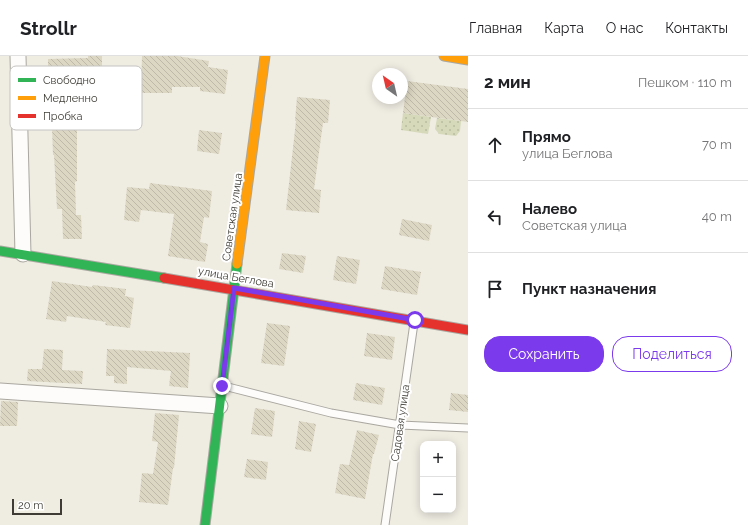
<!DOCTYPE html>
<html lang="ru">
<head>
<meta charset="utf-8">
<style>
	body { margin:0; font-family:Raleway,sans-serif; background:#f6f6f6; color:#202124 }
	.controls { position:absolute; right:12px; bottom:12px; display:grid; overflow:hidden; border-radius:8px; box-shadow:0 2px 10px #0003 }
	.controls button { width:36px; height:36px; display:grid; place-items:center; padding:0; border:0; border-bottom:1px solid #e0e0e0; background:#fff; color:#202124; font:20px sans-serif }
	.compass { position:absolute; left:372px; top:12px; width:36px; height:36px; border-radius:50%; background:#fff; box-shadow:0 2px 10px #0003; rotate:326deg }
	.scale { position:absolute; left:12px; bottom:10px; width:50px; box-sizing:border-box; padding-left:4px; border:2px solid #3e3c35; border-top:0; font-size:11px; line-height:14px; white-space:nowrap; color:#3e3c35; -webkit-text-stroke:3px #fff; paint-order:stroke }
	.stop { position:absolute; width:12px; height:12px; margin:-9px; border:3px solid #7c3aed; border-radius:50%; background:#fff }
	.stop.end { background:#7c3aed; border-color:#fff; box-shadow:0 1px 4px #0008 }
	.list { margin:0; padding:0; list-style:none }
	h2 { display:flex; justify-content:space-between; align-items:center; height:52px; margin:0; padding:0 16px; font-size:17px }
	h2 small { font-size:13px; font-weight:400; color:#757577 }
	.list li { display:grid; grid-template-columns:26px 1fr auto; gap:12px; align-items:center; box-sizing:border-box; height:72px; padding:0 16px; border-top:1px solid #e0e0e0 }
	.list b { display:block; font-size:15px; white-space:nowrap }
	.list p { margin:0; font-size:13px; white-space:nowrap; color:#757577 }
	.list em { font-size:13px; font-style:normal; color:#757577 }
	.actions { display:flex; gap:8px; padding:12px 16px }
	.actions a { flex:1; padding:9px 0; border:1px solid #7c3aed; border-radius:16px; text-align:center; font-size:14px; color:#7c3aed }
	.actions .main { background:#7c3aed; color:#fff }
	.icon { flex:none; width:22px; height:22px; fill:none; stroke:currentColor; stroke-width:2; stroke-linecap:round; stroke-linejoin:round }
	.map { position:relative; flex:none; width:468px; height:469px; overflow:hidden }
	header { display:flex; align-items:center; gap:24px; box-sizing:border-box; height:56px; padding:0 20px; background:#fff; border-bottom:1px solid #e0e0e0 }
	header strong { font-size:19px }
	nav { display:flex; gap:22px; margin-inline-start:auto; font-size:14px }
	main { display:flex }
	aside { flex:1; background:#fff }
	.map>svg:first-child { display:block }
	.grass { fill:url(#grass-dots) }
	.building { fill:url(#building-back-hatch) }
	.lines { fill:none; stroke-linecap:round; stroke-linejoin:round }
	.lane-casing { stroke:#a9a79f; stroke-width:9 }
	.street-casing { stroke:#a9a79f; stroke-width:17 }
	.fast-casing { stroke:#a9a79f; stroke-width:11 }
	.slow-casing { stroke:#a9a79f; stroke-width:11 }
	.jam-casing { stroke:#a9a79f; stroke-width:11 }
	.lane { stroke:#fdfcfb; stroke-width:7 }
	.street { stroke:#fdfcfb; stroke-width:15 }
	.fast { stroke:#30b455; stroke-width:9 }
	.slow { stroke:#ff9f0a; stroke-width:9 }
	.jam { stroke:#e5322d; stroke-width:9 }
	.route { stroke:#7c3aed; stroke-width:5 }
	.labels { text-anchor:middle; stroke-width:4; stroke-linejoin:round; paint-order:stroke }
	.street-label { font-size:11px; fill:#3e3c35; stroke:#fff }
	.key { fill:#fff; stroke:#c5c4c2; stroke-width:1 }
	.key-label { font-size:11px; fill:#3e3c35 }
</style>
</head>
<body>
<header>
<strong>Strollr</strong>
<nav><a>Главная</a><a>Карта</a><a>О нас</a><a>Контакты</a></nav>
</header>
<main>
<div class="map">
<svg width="468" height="469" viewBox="0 0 468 469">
	<defs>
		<pattern id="grass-dots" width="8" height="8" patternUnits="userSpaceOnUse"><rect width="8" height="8" fill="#d6daba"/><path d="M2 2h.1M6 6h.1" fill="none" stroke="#b9bca0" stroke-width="1.8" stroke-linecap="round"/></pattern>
		<pattern id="building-back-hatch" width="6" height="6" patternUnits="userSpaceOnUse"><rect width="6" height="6" fill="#dcd7c3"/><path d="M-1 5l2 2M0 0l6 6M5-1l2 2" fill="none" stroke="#beb9a8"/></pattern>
	</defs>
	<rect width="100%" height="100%" fill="#efece2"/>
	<path class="grass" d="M 403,57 L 431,61 L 428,78 L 401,74 Z
		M 437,62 L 461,65 L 460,75 L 456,80 L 439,78 L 435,73 Z"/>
	<path class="building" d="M 88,0 L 102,0 L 102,16 L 112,17 L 112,34 L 48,34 L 48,3 L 88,2 Z
		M 142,0 L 177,0 L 209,5 L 208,11 L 228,14 L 225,38 L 200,35 L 200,31 L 172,31 L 172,37 L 141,37 Z
		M 407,25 L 468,33 L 468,66 L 403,57 Z
		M 297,41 L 330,44 L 328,67 L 323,67 L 314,133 L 321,134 L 319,157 L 286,154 L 296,65 L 295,65 Z
		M 77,70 L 77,125 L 75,126 L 76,159 L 81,159 L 82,183 L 63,183 L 62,153 L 57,153 L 54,99 L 53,99 L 52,71 Z
		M 199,74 L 222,77 L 219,98 L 197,95 Z
		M 150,127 L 212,135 L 209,162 L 204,161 L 200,186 L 208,188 L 205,206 L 168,200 L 174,158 L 141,154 L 139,166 L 124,164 L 127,131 L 149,133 Z
		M 402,163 L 432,169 L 429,185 L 399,179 Z
		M 282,197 L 306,200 L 303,217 L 279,213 Z
		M 337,200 L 360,204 L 356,228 L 333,224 Z
		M 385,210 L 421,216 L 417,239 L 381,233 Z
		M 52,225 L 92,231 L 93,229 L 126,233 L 125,240 L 134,242 L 130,272 L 105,269 L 106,266 L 67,260 L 66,266 L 46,263 Z
		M 267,267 L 290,270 L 284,310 L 261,307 Z
		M 367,277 L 395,281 L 392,304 L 364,300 Z
		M 44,293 L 63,294 L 62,314 L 83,315 L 82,328 L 27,325 L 28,313 L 42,313 Z
		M 107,293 L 190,297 L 188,332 L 169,330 L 171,315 L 127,311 L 127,328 L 114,327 L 114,320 L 106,320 Z
		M 356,327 L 385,332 L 382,349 L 353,344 Z
		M 451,337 L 468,339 L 468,356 L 449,354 Z
		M 1,345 L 18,346 L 17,370 L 0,370 Z
		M 255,352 L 275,355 L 272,381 L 251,378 Z
		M 155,357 L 179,359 L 174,412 L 173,412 L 168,449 L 139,446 L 142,417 L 153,418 L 158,386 L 152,385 Z
		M 299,365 L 316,368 L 311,396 L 295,393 Z
		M 357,374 L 379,379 L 374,398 L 373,398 L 365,443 L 335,437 L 340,408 L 349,409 Z
		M 247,403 L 268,406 L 266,424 L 244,421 Z"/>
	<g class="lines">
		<defs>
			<path id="lane" d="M 224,330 L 331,357 L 400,369 L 468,372
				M 385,469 L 414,267"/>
			<path id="street" d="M 18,0 L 23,198
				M 0,335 L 220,350"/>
			<path id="fast" d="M 0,195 L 164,222
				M 205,469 L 237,208"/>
			<path id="slow" d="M 444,0 L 468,4
				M 237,208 L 265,0"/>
			<path id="jam" d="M 164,222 L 468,274"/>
		</defs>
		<use href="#lane" class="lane-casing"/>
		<use href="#street" class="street-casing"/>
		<use href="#fast" class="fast-casing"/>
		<use href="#slow" class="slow-casing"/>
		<use href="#jam" class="jam-casing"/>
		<use href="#lane" class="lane"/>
		<use href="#street" class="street"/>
		<use href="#fast" class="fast"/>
		<use href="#slow" class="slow"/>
		<use href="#jam" class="jam"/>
	</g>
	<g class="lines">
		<path class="route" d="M 222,330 L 234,232 L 415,264"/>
	</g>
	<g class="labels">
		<g class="street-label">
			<text transform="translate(232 161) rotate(-82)" y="4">Советская улица</text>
			<text transform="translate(236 221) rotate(10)" y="4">улица Беглова</text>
			<text transform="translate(400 367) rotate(-82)" y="4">Садовая улица</text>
		</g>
	</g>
	<rect x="10" y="10" width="132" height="64" rx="6" class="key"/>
	<rect x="18" y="22" width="18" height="4" fill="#30b455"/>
	<rect x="18" y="40" width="18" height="4" fill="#ff9f0a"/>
	<rect x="18" y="58" width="18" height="4" fill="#e5322d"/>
	<g class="key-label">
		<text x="43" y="28">Свободно</text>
		<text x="43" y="46">Медленно</text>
		<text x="43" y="64">Пробка</text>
	</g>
</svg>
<div class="controls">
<button>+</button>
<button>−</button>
</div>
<svg class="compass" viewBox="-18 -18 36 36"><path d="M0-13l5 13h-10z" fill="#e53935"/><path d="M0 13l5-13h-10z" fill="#757577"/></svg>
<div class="scale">20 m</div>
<div class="stop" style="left:415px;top:264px"></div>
<div class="stop end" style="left:222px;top:330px"></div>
</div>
<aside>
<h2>2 мин<small>Пешком · 110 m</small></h2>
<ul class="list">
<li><svg class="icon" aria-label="ahead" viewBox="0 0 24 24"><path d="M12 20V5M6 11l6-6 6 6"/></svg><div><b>Прямо</b><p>улица Беглова</p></div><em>70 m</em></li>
<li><svg class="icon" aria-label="left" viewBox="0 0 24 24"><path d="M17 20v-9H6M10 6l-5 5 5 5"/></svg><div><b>Налево</b><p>Советская улица</p></div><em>40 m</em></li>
<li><svg class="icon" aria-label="arrive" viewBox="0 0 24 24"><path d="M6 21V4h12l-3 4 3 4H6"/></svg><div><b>Пункт назначения</b></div></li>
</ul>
<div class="actions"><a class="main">Сохранить</a><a>Поделиться</a></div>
</aside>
</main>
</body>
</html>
